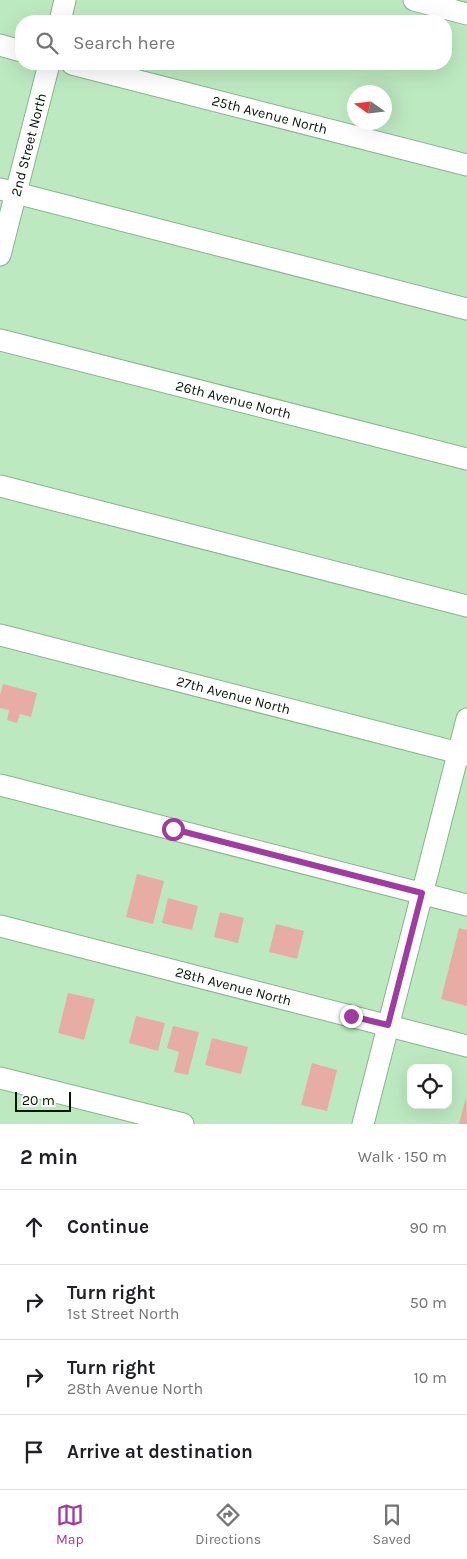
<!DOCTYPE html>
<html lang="en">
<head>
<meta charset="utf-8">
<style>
	body { margin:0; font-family:Karla,sans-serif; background:#f2f2f2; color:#202124 }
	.controls { position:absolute; right:15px; bottom:15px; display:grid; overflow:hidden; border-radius:10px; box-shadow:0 5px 20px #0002 }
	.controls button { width:45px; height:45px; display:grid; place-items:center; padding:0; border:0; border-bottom:1px solid #e0e0e0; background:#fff; color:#202124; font:25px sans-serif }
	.compass { position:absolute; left:347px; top:85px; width:45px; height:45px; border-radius:50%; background:#fff; box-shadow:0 5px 20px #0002; rotate:284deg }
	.scale { position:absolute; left:15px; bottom:12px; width:56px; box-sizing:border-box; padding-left:5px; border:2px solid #071609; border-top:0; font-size:14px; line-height:18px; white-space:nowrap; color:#071609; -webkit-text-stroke:4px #f9fefa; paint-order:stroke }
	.stop { position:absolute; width:15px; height:15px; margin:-11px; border:4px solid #a03ba1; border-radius:50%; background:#fff }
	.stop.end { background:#a03ba1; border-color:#fff; box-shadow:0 1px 5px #0008 }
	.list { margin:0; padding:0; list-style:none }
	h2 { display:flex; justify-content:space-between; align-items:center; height:65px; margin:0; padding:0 20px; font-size:21px }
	h2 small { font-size:16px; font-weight:400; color:#757577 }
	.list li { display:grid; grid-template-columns:32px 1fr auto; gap:15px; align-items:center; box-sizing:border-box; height:75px; padding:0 20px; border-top:1px solid #e0e0e0 }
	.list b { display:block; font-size:19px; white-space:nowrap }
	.list p { margin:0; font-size:16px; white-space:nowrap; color:#757577 }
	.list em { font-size:16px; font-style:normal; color:#757577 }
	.icon { flex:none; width:28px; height:28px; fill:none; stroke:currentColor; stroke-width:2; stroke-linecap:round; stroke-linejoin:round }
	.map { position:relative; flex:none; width:467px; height:1124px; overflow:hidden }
	.search { position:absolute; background:#fff; box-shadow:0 5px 20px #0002; left:15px; right:15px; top:15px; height:55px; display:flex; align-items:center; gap:12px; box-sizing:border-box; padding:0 18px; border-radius:20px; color:#757577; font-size:19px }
	.sheet { height:365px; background:#fff }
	nav { display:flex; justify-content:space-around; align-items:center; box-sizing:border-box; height:70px; border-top:1px solid #e0e0e0; background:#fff; font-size:14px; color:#757577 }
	nav a { display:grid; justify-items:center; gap:2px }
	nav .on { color:#a03ba1 }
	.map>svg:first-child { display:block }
	.building { fill:#e7ada5 }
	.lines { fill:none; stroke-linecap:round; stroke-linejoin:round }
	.minor-casing { stroke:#89b38d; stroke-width:23 }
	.minor { stroke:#fff; stroke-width:21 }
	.route { stroke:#a03ba1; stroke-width:6 }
	.labels { text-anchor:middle; stroke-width:5; stroke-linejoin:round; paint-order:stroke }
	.street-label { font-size:14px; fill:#071609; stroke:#f9fefa }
</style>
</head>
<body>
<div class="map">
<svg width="467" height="1124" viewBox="0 0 467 1124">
	<rect width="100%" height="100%" fill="#bde9c1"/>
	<path class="building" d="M 3,684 L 37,693 L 31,717 L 20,714 L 17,723 L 7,720 L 9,710 L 0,708 L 0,695 Z
		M 137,874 L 164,881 L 153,924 L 126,917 Z
		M 168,898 L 198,906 L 192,930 L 162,923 Z
		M 220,912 L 244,918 L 238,943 L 214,937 Z
		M 276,924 L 304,931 L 297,959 L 269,952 Z
		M 459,928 L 467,930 L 467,1006 L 441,999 Z
		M 68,993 L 95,999 L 84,1040 L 58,1033 Z
		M 136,1016 L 165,1023 L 158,1051 L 129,1043 Z
		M 173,1026 L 199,1032 L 188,1075 L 174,1072 L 179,1052 L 167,1048 Z
		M 212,1038 L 248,1047 L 241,1074 L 205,1065 Z
		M 312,1063 L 337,1070 L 327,1111 L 301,1105 Z
		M 466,1097 L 467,1124 L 459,1124 Z"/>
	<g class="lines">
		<defs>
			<g id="minor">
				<path d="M 414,0 L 467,14"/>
				<path d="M 60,21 L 65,0"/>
				<path d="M 0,45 L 21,51"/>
				<path id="s1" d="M 72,64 L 467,165"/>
				<path d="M 0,189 L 467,309"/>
				<path id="s2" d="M 0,255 L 49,64"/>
				<path id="s3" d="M 0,340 L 467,459"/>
				<path d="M 0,486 L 467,606"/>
				<path id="s4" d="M 0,635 L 467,755"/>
				<path d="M 0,785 L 467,905"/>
				<path id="s5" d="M 0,926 L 467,1046"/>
				<path d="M 0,1078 L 183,1124"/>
				<path d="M 363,1124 L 467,719"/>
			</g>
		</defs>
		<use href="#minor" class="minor-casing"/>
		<use href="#minor" class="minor"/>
	</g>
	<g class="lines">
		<path class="route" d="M 173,829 L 422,893 L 388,1025 L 351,1016"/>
	</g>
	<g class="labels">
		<g class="street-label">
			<text dy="5" stroke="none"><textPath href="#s1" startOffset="204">25th Avenue North</textPath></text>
			<text dy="5" stroke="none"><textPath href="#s2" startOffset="114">2nd Street North</textPath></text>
			<text dy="5" stroke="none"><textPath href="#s3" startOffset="241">26th Avenue North</textPath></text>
			<text dy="5" stroke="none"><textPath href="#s4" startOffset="241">27th Avenue North</textPath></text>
			<text dy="5" stroke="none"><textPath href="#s5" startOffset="241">28th Avenue North</textPath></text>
		</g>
	</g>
</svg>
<div class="controls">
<button><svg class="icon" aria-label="locate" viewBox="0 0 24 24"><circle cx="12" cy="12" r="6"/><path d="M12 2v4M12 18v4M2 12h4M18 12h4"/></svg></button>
</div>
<svg class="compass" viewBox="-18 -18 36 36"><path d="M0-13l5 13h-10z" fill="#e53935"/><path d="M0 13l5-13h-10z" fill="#757577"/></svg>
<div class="scale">20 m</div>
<div class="stop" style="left:173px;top:829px"></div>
<div class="stop end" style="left:351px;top:1016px"></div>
<div class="search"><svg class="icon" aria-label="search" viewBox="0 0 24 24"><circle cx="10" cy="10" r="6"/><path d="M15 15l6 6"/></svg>Search here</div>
</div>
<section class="sheet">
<h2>2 min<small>Walk · 150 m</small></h2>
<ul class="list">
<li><svg class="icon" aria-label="ahead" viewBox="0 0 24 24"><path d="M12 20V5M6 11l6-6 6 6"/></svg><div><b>Continue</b></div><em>90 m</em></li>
<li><svg class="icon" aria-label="right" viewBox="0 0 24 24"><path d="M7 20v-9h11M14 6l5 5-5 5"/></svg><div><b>Turn right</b><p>1st Street North</p></div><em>50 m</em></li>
<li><svg class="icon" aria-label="right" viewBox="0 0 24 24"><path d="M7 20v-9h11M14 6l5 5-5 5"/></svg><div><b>Turn right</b><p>28th Avenue North</p></div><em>10 m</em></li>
<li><svg class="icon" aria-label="arrive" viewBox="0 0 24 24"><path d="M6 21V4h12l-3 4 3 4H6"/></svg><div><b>Arrive at destination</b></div></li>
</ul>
</section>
<nav>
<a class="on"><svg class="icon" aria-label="map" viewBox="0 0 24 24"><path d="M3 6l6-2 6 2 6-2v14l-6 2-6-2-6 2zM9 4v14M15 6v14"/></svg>Map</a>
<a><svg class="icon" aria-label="directions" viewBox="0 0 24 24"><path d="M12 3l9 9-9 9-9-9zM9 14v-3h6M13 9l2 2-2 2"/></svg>Directions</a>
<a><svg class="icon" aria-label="saved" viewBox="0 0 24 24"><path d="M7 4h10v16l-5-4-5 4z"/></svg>Saved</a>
</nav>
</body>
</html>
